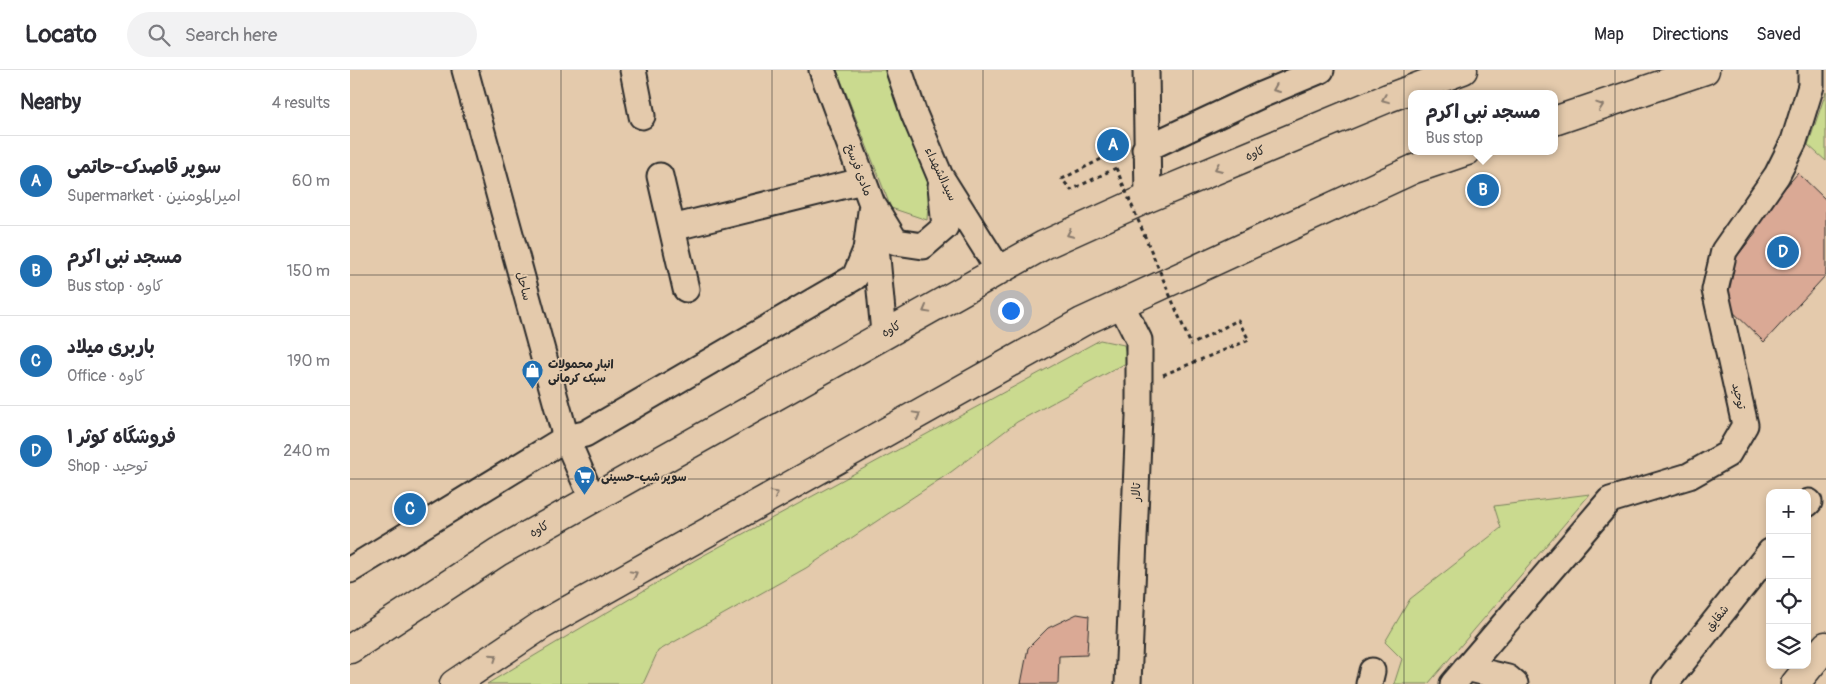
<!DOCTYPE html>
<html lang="en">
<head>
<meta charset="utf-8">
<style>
	body { margin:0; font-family:Pangolin,"Playpen Sans Arabic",sans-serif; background:#f2f2f3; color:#2b2b33 }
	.controls { position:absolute; right:15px; bottom:15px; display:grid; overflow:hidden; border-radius:10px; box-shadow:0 2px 8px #0003 }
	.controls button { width:45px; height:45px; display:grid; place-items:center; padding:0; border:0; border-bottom:1px solid #e1e1e2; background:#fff; color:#2b2b33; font:25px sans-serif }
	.you { position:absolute; left:660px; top:240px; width:18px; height:18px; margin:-12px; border:4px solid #fff; border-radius:50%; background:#1a73e8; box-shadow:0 0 0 8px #1a73e833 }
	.badge { display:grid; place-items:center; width:32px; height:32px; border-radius:50%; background:#1f6fb2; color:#fff; font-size:16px; font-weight:700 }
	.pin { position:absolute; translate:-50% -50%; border:2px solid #fff; box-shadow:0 1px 5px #0006 }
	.popup { position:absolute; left:1058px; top:20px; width:150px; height:65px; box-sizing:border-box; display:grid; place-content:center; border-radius:10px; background:#fff; filter:drop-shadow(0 1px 4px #0005); font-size:16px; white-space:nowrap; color:#7c7c81 }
	.popup b { font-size:19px; color:#2b2b33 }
	.popup::after { content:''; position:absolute; left:50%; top:100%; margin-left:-10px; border:10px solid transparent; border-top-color:#fff }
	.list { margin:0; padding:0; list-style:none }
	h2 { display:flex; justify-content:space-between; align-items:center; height:65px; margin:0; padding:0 20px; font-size:21px }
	h2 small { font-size:16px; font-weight:400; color:#7c7c81 }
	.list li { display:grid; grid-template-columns:32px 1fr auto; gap:15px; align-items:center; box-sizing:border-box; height:90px; padding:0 20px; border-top:1px solid #e1e1e2 }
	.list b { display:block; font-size:19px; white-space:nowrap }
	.list p { margin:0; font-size:16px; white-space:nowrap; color:#7c7c81 }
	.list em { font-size:16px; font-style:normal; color:#7c7c81 }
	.icon { flex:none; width:28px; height:28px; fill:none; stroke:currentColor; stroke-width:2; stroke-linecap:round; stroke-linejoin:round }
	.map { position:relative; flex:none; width:1476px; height:614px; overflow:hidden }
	header { display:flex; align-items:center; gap:30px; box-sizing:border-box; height:70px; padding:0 25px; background:#fff; border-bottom:1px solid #e1e1e2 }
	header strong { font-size:24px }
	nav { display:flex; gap:28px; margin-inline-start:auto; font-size:18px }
	.search { width:350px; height:45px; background:#f2f2f3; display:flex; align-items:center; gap:12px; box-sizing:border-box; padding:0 18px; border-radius:28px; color:#7c7c81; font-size:19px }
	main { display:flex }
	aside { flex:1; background:#fff }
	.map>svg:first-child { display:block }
	.green { fill:#cada8f; stroke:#7a825d }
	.building { fill:#daa995; stroke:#2b2b2b }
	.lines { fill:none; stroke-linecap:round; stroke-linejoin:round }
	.minor-casing { stroke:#2b2b2b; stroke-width:29 }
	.secondary-casing { stroke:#2b2b2b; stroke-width:31 }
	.primary-casing { stroke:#2b2b2b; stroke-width:31 }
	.path { stroke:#2b2b2b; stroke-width:3; stroke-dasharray:4 4; stroke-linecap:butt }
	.minor { stroke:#e4caac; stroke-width:25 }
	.secondary { stroke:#e4caac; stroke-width:28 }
	.primary { stroke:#e4caac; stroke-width:28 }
	.path-bridge { stroke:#2b2b2b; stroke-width:3; stroke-dasharray:4 4; stroke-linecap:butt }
	.oneway { stroke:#887a6c }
	.grid { fill:none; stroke:#2b2b2b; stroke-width:1; stroke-opacity:0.55 }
	.labels { text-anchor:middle; stroke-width:4; stroke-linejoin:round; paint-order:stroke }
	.street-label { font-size:12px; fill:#2b2b2b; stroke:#e4caac }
	.poi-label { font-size:12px; font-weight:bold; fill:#2b2b2b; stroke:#e4caac; text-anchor:start }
</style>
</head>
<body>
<header>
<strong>Locato</strong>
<div class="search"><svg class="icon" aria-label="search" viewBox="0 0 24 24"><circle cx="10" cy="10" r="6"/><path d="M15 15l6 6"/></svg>Search here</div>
<nav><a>Map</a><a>Directions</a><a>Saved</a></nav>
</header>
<main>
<aside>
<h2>Nearby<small>4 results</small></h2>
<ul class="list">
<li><span class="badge">A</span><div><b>سوپر قاصدک-حاتمی</b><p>Supermarket · امیرالمومنین</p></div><em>60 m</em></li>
<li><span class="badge">B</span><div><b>مسجد نبی اکرم</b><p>Bus stop · کاوه</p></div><em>150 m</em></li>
<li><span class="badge">C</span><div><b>باربری میلاد</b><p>Office · کاوه</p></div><em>190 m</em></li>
<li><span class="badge">D</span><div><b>فروشگاه کوثر ۱</b><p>Shop · توحید</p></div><em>240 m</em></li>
</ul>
</aside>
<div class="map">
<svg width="1476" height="614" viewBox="0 0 1476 614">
	<rect width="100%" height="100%" fill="#e4caac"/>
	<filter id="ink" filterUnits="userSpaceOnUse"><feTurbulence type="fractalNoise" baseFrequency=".02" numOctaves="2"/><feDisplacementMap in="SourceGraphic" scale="10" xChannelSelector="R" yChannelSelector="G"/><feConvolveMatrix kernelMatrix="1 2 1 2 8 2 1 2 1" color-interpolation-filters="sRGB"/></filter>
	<g filter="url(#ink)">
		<path class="green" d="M 487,0 L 540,0 L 579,116 L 577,150 L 541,138 Z
			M 1476,22 L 1476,91 L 1458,75 Z
			M 750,270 L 774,275 L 778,292 L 667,352 L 601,402 L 456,498 L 308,581 L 293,614 L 137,614 L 345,490 Z
			M 1240,424 L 1078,614 L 1044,614 L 1052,589 L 1035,572 L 1060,529 L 1151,458 L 1144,436 Z"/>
		<path class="building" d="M 1448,103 L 1476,130 L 1476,205 L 1414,272 L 1373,232 L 1379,225 L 1373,217 L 1375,202 L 1406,162 L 1402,156 Z
			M 727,544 L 739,546 L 737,585 L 709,586 L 708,614 L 671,614 L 678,578 L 698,558 Z"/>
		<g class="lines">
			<defs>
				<path id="minor" d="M 115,0 L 216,368 L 242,428
					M 283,0 L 292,46
					M 472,0 L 522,134 L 534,263
					M 549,0 L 564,44 L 590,106 L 649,200
					M 796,0 L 798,128
					M 795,79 L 911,25 L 971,0
					M 310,106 L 336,219
					M 525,138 L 546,172 L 573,176 L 595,157 L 591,116
					M 322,158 L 512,111
					M 771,234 L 789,270 L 789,347 L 778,614
					M 1457,434 L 1459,432
					M 0,500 L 216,368 L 235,364 L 505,207 L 516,180 L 522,134
					M 1116,598 L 1158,608 L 1165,614
					M 1019,614 L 1022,601
					M 1103,614 L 1260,430 L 1339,406 L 1378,384 L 1395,355 L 1365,220 L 1374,181 L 1427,105 L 1444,71 L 1461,16 L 1461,0
					M 1315,614 L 1420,482"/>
				<path id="secondary" d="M 1445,614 L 1476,576"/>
				<path id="primary" d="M 1204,51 L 1355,0
					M 0,579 L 148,482 L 694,175 L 798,128 L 1038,28 L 1113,0
					M 104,614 L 192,555 L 732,252 L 1064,99 L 1117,81"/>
			</defs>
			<use href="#minor" class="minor-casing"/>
			<use href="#secondary" class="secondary-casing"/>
			<use href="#primary" class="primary-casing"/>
			<path class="path" d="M 766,98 L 721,120 L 712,109 L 773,78
				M 813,305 L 899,270 L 888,250 L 841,275"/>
			<use href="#minor" class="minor"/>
			<use href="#secondary" class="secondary"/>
			<use href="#primary" class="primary"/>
			<path class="path-bridge" d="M 766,98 L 841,275"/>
		</g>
		<defs><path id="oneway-chevron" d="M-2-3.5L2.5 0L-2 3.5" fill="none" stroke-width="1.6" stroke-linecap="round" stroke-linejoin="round" transform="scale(1.25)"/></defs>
		<g class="oneway">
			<use href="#oneway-chevron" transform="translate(926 19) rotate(157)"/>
			<use href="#oneway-chevron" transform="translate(1035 29) rotate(158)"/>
			<use href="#oneway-chevron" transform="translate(1250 36) rotate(-19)"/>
			<use href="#oneway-chevron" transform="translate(868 98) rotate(157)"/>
			<use href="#oneway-chevron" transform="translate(720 164) rotate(155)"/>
			<use href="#oneway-chevron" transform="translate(576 240) rotate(151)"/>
			<use href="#oneway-chevron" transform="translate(567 345) rotate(-29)"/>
			<use href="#oneway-chevron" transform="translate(425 424) rotate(-29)"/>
			<use href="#oneway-chevron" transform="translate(284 504) rotate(-29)"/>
			<use href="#oneway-chevron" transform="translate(144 587) rotate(-34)"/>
		</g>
	</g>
	<path class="grid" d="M 211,0 L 211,614M 422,0 L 422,614M 633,0 L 633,614M 843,0 L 843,614M 1054,0 L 1054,614M 1265,0 L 1265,614M 0,205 L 1476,205M 0,409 L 1476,409"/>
	<defs>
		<symbol id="shop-pin" viewBox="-11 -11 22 30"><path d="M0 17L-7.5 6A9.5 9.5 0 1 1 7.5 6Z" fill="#1f6fb2" stroke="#e4caac"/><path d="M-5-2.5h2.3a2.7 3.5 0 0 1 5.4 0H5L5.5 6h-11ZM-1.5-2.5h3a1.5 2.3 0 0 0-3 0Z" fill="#fff"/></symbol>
		<symbol id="supermarket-pin" viewBox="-11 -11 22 30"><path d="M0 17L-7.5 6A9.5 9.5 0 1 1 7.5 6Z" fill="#1f6fb2" stroke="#e4caac"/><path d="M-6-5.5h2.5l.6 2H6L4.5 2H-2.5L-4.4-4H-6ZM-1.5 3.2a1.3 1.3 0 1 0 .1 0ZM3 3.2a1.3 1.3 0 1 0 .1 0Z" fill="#fff"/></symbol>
	</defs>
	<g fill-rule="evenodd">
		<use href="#shop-pin" x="170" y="288" width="25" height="34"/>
		<use href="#supermarket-pin" x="222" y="394" width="25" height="34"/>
	</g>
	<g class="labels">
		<g class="street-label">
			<text transform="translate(905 83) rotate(-23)" y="4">کاوه</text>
			<text transform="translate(509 100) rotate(69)" y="4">مادی فرسخ</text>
			<text transform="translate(591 104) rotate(64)" y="4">سیدالشهداء</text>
			<text transform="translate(174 216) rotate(75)" y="4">ساحل</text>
			<text transform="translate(541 259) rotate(-29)" y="4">کاوه</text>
			<text transform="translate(1389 326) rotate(77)" y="4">توحید</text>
			<text transform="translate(786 422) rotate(-88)" y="4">تالار</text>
			<text transform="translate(189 459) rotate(-29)" y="4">کاوه</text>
			<text transform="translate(1367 548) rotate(-52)" y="4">شقایق</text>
		</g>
		<g class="poi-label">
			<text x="198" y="298">انبار محمولات<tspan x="198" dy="14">سبک کرمانی</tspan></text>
			<text x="251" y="411">سوپر شب-حسینی</text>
		</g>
	</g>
</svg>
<div class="controls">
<button>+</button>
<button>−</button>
<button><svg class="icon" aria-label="locate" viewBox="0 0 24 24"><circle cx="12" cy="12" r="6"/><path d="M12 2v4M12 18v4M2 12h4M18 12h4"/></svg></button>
<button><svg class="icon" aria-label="layers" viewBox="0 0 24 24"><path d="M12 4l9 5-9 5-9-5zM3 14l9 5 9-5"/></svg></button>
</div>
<div class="you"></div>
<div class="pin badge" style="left:763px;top:75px">A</div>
<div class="pin badge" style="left:1133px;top:120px">B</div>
<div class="popup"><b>مسجد نبی اکرم</b>Bus stop</div>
<div class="pin badge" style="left:60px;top:439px">C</div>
<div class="pin badge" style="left:1433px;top:182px">D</div>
</div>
</main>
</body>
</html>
